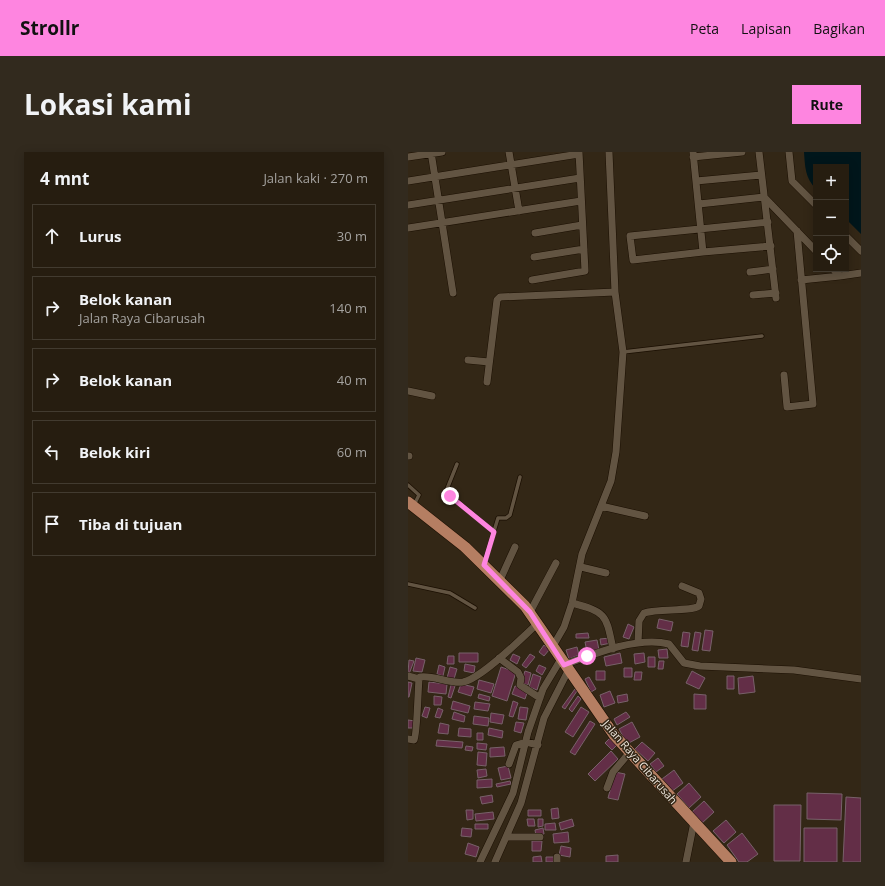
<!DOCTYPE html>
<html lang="id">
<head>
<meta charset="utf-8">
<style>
	body { margin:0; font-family:"Open Sans",sans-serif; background:#322a1e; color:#f1f3f6 }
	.controls { position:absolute; right:12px; top:12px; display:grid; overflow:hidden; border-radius:0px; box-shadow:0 2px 10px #0003 }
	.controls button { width:36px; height:36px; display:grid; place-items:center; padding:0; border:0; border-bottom:1px solid #423b30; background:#261d10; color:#f1f3f6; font:20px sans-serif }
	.stop { position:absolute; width:12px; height:12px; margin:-9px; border:3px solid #fe85e0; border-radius:50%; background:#fff }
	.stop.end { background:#fe85e0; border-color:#fff; box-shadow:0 1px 4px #0008 }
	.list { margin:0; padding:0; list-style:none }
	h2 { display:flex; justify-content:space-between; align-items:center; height:52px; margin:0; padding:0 16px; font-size:17px }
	h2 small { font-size:13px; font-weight:400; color:#a4a29f }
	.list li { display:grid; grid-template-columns:26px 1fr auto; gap:12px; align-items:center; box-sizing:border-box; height:64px; margin:0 8px 8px; padding:0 8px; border:1px solid #423b30; border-radius:0px }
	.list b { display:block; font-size:15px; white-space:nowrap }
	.list p { margin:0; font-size:13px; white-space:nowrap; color:#a4a29f }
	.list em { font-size:13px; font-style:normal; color:#a4a29f }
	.icon { flex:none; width:22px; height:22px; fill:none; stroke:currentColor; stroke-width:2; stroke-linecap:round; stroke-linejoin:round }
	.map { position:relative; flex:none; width:453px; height:710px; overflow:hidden; border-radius:0px }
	header { display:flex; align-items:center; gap:24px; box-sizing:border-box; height:56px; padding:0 20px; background:#fe85e0; color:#111 }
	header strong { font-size:19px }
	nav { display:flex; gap:22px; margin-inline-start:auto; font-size:14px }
	.intro { display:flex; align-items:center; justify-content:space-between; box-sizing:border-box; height:96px; padding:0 24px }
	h1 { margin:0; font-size:28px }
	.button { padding:10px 18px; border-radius:0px; background:#fe85e0; color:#111; font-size:14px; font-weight:700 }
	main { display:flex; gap:24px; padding:0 24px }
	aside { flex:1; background:#261d10; border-radius:0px; box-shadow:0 2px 10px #0003 }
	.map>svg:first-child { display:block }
	.water { fill:#00161b }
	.building { fill:#632e47; stroke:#78616a }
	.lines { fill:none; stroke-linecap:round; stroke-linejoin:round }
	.lane-casing { stroke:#1b0f02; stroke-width:5 }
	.street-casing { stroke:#1b0f02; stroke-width:8 }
	.primary-casing { stroke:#1b0f02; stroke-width:12 }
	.lane { stroke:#625442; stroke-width:3.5 }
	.street { stroke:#625442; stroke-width:7 }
	.primary { stroke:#b57e62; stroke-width:11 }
	.route { stroke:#fe85e0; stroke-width:5 }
	.labels { text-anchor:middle; stroke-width:3; stroke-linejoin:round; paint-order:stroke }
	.street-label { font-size:11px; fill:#eee6dc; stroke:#332716 }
</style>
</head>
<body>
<header>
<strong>Strollr</strong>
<nav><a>Peta</a><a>Lapisan</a><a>Bagikan</a></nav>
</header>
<div class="intro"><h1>Lokasi kami</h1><a class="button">Rute</a></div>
<main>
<aside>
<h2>4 mnt<small>Jalan kaki · 270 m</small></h2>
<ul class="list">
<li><svg class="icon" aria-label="ahead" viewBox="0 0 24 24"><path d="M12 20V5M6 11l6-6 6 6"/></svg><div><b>Lurus</b></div><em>30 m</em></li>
<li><svg class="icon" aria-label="right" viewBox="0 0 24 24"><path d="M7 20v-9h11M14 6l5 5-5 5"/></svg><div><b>Belok kanan</b><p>Jalan Raya Cibarusah</p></div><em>140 m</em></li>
<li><svg class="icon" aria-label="right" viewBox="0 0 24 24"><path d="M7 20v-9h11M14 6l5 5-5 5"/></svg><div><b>Belok kanan</b></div><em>40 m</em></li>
<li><svg class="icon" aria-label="left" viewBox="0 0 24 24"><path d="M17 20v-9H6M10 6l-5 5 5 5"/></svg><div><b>Belok kiri</b></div><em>60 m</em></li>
<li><svg class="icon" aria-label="arrive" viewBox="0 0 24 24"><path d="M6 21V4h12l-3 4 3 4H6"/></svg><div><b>Tiba di tujuan</b></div></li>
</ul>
</aside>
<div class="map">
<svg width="453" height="710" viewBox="0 0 453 710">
	<rect width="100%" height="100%" fill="#332716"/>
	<path class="water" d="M 396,0 L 453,0 L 453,82 L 438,67 L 438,15 L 408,15 L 408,37 C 397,26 397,14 396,0 Z"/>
	<path class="building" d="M 251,467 L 265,470 L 263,479 L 249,476 Z
		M 220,472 L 226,475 L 221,487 L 215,485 Z
		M 297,478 L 305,479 L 302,499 L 294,498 Z
		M 275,480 L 282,481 L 280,495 L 273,494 Z
		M 287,480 L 293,481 L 290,499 L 284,498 Z
		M 180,481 L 181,486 L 168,486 L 168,482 Z
		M 202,486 L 203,491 L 193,493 L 192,487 Z
		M 189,488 L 191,498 L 179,500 L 177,490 Z
		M 136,493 L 141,498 L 136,504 L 131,500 Z
		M 169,495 L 171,503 L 161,507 L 158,498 Z
		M 259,497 L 260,506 L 251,506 L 250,498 Z
		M 51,501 L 70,501 L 70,510 L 51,510 Z
		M 212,501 L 214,511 L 198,514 L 196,505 Z
		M 236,501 L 237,510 L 227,512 L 226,502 Z
		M 105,502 L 112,505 L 109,512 L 102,508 Z
		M 122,502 L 127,505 L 118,516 L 114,513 Z
		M 40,504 L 46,504 L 46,512 L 39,512 Z
		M 240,505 L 247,505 L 247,515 L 240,515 Z
		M 8,506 L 17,508 L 14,520 L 5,519 Z
		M 1,508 L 6,509 L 1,522 L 0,521 Z
		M 251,509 L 256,509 L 255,517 L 250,517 Z
		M 57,512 L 67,514 L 66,521 L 56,519 Z
		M 31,513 L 37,515 L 35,524 L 29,522 Z
		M 131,513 L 138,516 L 134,523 L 128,519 Z
		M 42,515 L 49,517 L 46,527 L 39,526 Z
		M 93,515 L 108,520 L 99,549 L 84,544 Z
		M 216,516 L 224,516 L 224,525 L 216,525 Z
		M 117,519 L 123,521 L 120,533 L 113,531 Z
		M 188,519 L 197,519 L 197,528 L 188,528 Z
		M 284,519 L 297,526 L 291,537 L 278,531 Z
		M 227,520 L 234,520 L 233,528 L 226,528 Z
		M 125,522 L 133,525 L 129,538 L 121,535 Z
		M 319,524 L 326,524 L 326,537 L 319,537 Z
		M 345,524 L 347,540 L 331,542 L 330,526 Z
		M 181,525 L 188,537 L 183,540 L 177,527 Z
		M 71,528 L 86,532 L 83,541 L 69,537 Z
		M 0,530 L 4,531 L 1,545 L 0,545 Z
		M 21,530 L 39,532 L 38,542 L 20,540 Z
		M 53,532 L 66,535 L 63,544 L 50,540 Z
		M 43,533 L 47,534 L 43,546 L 40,545 Z
		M 107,534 L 120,538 L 117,547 L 104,542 Z
		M 167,537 L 169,539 L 157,557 L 154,555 Z
		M 202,539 L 207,551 L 196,555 L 192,543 Z
		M 71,542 L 82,545 L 81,549 L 70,546 Z
		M 219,542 L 220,549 L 210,551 L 209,544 Z
		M 286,542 L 298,543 L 298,557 L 286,557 Z
		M 26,544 L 34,545 L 33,553 L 26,553 Z
		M 170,544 L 173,547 L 164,560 L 161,557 Z
		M 45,549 L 62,554 L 60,561 L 43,557 Z
		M 105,549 L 110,551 L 105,565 L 101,564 Z
		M 67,550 L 82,552 L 80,559 L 66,557 Z
		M 17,555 L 22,556 L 19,566 L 14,564 Z
		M 112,555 L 120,556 L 118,568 L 110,567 Z
		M 173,555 L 181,560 L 165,585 L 157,580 Z
		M 30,556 L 35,558 L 32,566 L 27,565 Z
		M 46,560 L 57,564 L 56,570 L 44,567 Z
		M 218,560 L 222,565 L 209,573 L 206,567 Z
		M 83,561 L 96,563 L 94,572 L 82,570 Z
		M 66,564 L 81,566 L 80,574 L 65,572 Z
		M 0,568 L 7,569 L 6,576 L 0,576 Z
		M 182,569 L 187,572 L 167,603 L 162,600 Z
		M 108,570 L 116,571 L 113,581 L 106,579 Z
		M 224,570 L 232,585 L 219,592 L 211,577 Z
		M 32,571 L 41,573 L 40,582 L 30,581 Z
		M 51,576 L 63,577 L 63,585 L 50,584 Z
		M 81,576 L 95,579 L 94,586 L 80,583 Z
		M 69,581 L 75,581 L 75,588 L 69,588 Z
		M 202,586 L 209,593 L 204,598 L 197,591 Z
		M 29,588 L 55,590 L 54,596 L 28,594 Z
		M 234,590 L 247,601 L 240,609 L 227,597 Z
		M 69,591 L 79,592 L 78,598 L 69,597 Z
		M 58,594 L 65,595 L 64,599 L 57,598 Z
		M 96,595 L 97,604 L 82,605 L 82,596 Z
		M 203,599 L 210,607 L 187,629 L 180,622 Z
		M 70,600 L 79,601 L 78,614 L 69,613 Z
		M 250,606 L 256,614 L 248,620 L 242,612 Z
		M 100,614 L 103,626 L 93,628 L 90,616 Z
		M 78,617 L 79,624 L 70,626 L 69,618 Z
		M 266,618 L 275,631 L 263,640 L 254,627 Z
		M 207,620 L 217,622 L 210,648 L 200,646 Z
		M 84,627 L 84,635 L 69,636 L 69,628 Z
		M 102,629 L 103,632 L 89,635 L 88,632 Z
		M 281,631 L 293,645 L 281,656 L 269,642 Z
		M 399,641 L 434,642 L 433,668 L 399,667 Z
		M 84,643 L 85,650 L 74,652 L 72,645 Z
		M 438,645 L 453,646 L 453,710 L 435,710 Z
		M 296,649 L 306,660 L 293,672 L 283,661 Z
		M 366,653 L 393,653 L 392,709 L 366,709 Z
		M 150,656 L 151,666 L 144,667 L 143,657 Z
		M 58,658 L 65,658 L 65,667 L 59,668 Z
		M 120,658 L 133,658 L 133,664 L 120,664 Z
		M 85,660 L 86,667 L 68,669 L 67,662 Z
		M 119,667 L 126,667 L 127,674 L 120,674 Z
		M 130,667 L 135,667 L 135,674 L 130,675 Z
		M 164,667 L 166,674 L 153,678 L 151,671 Z
		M 318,668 L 328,680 L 316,691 L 305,679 Z
		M 147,671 L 148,678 L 137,678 L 137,672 Z
		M 67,672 L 80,672 L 80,677 L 67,677 Z
		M 54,676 L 64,677 L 63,685 L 53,684 Z
		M 135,676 L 136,682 L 128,684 L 127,678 Z
		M 396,676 L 429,676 L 429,710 L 396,710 Z
		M 160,680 L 161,690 L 146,691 L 145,682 Z
		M 334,681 L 350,702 L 339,710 L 331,710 L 319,693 Z
		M 124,689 L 134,689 L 133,699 L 124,699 Z
		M 60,691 L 71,695 L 68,705 L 57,702 Z
		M 153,694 L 163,696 L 162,705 L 151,703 Z
		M 210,703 L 210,710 L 198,710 L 198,704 Z
		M 133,704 L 134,710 L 125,710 L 125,705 Z
		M 138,705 L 148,705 L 148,710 L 138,710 Z"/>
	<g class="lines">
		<defs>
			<path id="lane" d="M 215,200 L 354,184
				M 49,312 L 39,337 L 39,341 L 86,380
				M 0,333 L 11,343 L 6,353
				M 76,412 L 90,366 L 98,366 L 102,363 L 112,325
				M 0,432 L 42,441 L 67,456"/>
			<path id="street" d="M 23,0 L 45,141
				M 101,0 L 111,59
				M 285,0 L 295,100 L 363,94
				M 351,0 L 368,146
				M 381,0 L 384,29 L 408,53
				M 0,5 L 34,0
				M 285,5 L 334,0
				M 0,29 L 171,2
				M 288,29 L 353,23
				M 291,52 L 356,45 L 408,99
				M 0,53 L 172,26
				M 0,76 L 173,49
				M 127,81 L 174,73
				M 438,84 L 453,99
				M 295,100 L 225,108 L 222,84 L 360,70
				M 126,105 L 176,97
				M 425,117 L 432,124 L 453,121
				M 342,120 L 365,117
				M 124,128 L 177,119 L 171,0
				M 393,128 L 432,124
				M 345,143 L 368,141
				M 60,208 L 81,210
				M 376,223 L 379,255 L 405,252 L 389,79
				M 79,230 L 89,148 L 92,145 L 207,140
				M 0,239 L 24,244
				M 0,304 L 1,304
				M 193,354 L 237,364
				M 173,415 L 198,421
				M 92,428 L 107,395
				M 164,451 C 199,460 198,463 205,497
				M 122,460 L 148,411
				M 230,491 L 231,469 L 236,461 C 251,456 282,460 291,454 L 293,447 L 291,441 L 274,434
				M 145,494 L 156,475 L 164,451 L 174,402 L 203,329 L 208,300 L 215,200 L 207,140 L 201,0
				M 91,506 L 110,520 L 113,526 L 112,533 L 132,546
				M 156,513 C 185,502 230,484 261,492 L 276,511 L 292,514 L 386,518 L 453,527
				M 0,524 L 11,527
				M 0,587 L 6,588 C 9,584 10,537 11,527 L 12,525 C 26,523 41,532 55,530 C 73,527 115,485 130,471
				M 101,612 L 108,593 L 118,590 L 130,593
				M 199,636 L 205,620 L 222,600
				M 99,685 L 132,685
				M 149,705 L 149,710
				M 72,710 L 105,641 L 120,580 L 135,537 L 153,507
				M 87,710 L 113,651 L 136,566 L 160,519
				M 278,710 L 286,670"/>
			<path id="primary" d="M 0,350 L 57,395 L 117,454 L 206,583 L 323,710"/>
		</defs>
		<use href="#lane" class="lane-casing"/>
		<use href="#street" class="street-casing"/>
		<use href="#primary" class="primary-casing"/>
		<use href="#lane" class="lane"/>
		<use href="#street" class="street"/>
		<use href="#primary" class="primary"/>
	</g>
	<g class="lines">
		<path class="route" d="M 42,344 L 86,380 L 76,413 L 122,460 L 156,513 L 179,504"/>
	</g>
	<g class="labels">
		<g class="street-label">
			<text transform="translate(232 610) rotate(49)" y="4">Jalan Raya Cibarusah</text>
		</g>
	</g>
</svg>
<div class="controls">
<button>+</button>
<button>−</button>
<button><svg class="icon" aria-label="locate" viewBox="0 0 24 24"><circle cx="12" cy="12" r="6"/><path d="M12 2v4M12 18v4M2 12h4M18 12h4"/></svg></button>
</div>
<div class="stop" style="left:179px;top:504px"></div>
<div class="stop end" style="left:42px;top:344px"></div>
</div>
</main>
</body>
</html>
